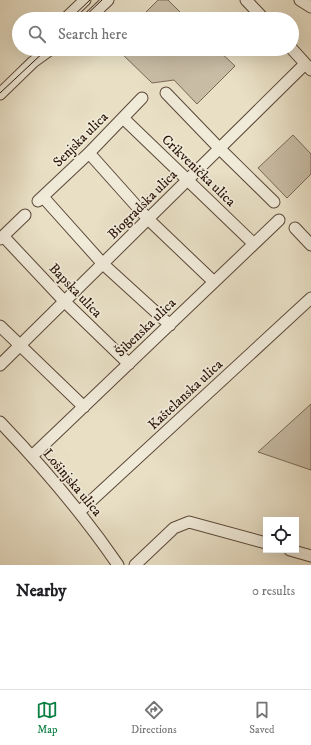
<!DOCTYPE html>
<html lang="en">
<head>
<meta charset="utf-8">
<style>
	body { margin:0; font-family:"IM FELL DW Pica",serif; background:#f2f2f2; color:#202124 }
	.controls { position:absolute; right:12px; bottom:12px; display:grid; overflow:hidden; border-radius:0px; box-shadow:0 4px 16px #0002 }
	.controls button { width:36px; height:36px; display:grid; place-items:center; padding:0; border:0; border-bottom:1px solid #e0e0e0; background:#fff; color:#202124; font:20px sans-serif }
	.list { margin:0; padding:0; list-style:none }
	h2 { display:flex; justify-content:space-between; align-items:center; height:52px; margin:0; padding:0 16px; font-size:17px }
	h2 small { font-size:13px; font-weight:400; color:#757577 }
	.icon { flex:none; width:22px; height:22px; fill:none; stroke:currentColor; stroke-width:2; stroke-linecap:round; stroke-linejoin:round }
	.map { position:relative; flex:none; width:311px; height:565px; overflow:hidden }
	.search { position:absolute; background:#fff; box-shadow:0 4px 16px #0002; left:12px; right:12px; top:12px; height:44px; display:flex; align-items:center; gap:10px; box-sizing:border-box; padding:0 14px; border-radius:22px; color:#757577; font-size:15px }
	.sheet { height:124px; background:#fff }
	nav { display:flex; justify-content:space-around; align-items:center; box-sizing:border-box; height:56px; border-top:1px solid #e0e0e0; background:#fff; font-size:11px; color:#757577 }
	nav a { display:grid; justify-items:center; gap:2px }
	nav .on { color:#0b8043 }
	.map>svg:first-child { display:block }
	.green { fill:#c8bca5; stroke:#796856 }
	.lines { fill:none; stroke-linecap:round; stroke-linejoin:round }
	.minor-casing { stroke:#5a4737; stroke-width:13 }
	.minor { stroke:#f0ead9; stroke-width:11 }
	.tram { stroke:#2a1408; stroke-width:1 }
	.labels { text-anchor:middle; stroke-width:3.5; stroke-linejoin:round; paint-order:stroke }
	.street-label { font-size:14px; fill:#2a1408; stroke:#f0ead9 }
</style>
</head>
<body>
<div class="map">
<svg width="311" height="565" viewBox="0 0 311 565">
	<rect width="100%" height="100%" fill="#e8dfc5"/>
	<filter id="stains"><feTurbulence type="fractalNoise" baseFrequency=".005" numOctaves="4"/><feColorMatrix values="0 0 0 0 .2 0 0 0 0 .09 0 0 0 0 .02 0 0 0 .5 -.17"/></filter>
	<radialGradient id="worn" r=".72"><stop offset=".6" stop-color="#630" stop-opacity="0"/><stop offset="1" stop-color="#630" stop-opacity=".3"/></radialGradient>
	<path class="green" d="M 158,0 L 168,0 L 187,19 L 139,19 Z
		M 117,49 L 217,49 L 235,66 L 197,104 L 174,80 L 152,83 Z
		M 293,135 L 311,154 L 311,174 L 287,198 L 258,168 Z
		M 311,404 L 311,470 L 258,452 Z"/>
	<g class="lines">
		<defs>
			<path id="minor" d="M 246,0 L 264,19
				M 300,0 L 311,7
				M 65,19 L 85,0
				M 88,19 L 108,0
				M 292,49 L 311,70
				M 166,93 L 219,148 L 274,202
				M 0,94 L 33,62 L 51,49
				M 123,118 L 254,244
				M 89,153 L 148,219 L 214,282
				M 43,197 L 103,264 L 170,325
				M 38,201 L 89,153 L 142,98
				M 295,228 L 311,245
				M 3,236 L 65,302 L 129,364
				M 0,239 L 25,215
				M 0,326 L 84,407
				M 0,365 L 305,64
				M 0,422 C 43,467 83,514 118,565
				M 32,456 L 279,220
				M 79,512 L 311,298
				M 290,550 L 311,556
				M 135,565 L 174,528 L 189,522 L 266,543"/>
		</defs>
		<use href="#minor" class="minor-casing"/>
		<use href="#minor" class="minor"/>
		<path class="tram" d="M 70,19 L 90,0
			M 82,19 L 102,0
			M 0,93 L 47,49"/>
	</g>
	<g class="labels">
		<g class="street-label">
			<text transform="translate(80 139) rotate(-45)" y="5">Senjska ulica</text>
			<text transform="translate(199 170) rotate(44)" y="5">Crikvenička ulica</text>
			<text transform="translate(142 204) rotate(-45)" y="5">Biogradska ulica</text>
			<text transform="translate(76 290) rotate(46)" y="5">Bapska ulica</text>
			<text transform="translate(145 327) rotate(-44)" y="5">Šibenska ulica</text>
			<text transform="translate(185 394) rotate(-43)" y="5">Kaštelanska ulica</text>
			<text transform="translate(73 482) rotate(50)" y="5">Lošinjska ulica</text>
		</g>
	</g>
	<rect width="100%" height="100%" filter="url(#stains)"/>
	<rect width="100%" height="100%" fill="url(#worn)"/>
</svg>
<div class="controls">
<button><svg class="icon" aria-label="locate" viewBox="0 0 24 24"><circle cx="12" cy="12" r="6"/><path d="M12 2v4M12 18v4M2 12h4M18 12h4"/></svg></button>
</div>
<div class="search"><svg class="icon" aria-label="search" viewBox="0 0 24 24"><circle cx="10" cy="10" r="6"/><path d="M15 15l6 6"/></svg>Search here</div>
</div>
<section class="sheet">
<h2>Nearby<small>0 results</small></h2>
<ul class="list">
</ul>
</section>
<nav>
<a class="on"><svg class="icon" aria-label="map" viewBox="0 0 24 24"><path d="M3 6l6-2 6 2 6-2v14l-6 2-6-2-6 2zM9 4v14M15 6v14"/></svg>Map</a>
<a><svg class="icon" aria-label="directions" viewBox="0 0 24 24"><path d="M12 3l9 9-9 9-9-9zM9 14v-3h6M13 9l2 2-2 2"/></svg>Directions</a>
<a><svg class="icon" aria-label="saved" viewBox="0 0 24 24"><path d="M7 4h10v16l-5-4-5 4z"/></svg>Saved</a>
</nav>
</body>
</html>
